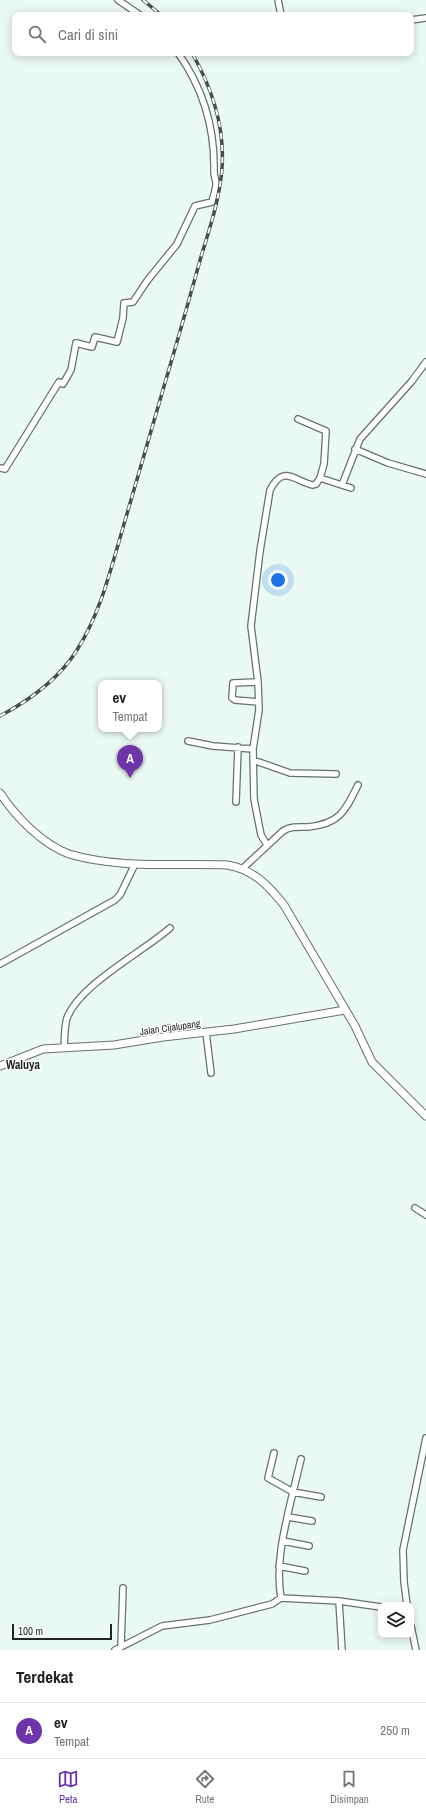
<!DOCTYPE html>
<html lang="id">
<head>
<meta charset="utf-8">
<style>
	body { margin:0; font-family:"Archivo Narrow",sans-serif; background:#f6f6f6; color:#202124 }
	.controls { position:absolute; right:12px; bottom:12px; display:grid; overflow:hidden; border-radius:8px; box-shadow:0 2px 10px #0003 }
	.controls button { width:36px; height:36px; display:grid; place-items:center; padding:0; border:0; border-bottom:1px solid #e0e0e0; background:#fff; color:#202124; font:20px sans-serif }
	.scale { position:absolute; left:12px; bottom:10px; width:100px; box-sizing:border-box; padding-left:4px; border:2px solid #212624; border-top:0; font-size:11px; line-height:14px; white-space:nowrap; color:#212624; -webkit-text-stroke:3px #fff; paint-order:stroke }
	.you { position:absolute; left:278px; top:580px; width:14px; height:14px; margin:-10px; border:3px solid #fff; border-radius:50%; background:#1a73e8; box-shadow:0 0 0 6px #1a73e833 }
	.badge { display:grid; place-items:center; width:26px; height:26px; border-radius:50%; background:#6e34aa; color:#fff; font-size:13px; font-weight:700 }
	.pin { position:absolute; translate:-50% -33px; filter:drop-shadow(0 1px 2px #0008) }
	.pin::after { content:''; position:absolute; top:21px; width:14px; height:12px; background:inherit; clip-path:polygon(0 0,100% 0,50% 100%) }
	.popup { position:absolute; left:98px; top:680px; width:64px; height:52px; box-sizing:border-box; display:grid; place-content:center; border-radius:8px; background:#fff; filter:drop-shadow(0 1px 3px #0005); font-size:13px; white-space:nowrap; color:#757577 }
	.popup b { font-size:15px; color:#202124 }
	.popup::after { content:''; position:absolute; left:50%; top:100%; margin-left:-8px; border:8px solid transparent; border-top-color:#fff }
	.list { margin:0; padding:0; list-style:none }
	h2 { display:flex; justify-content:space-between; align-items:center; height:52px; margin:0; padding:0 16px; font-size:17px }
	h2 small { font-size:13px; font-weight:400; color:#757577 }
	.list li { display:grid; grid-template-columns:26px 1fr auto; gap:12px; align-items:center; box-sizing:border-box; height:56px; padding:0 16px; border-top:1px solid #e0e0e0 }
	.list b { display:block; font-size:15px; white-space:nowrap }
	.list p { margin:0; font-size:13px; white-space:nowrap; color:#757577 }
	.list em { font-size:13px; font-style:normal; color:#757577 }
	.icon { flex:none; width:22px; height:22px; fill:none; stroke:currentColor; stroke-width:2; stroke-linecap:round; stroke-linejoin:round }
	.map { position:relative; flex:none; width:426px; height:1650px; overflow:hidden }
	.search { position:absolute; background:#fff; box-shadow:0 2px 10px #0003; left:12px; right:12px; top:12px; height:44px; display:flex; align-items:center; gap:10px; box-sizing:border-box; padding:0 14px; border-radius:8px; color:#757577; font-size:15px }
	.sheet { height:108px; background:#fff }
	nav { display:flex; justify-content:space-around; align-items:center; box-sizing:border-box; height:56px; border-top:1px solid #e0e0e0; background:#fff; font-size:11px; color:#757577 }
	nav a { display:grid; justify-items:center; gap:2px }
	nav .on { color:#6e34aa }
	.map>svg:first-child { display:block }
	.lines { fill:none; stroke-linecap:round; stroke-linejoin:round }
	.street-casing { stroke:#64716c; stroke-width:8 }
	.secondary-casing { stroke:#64716c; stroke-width:9 }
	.street { stroke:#fff; stroke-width:5.5 }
	.secondary { stroke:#fff; stroke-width:7 }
	.rail-casing { stroke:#464d4a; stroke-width:3.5 }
	.rail { stroke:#fff; stroke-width:2; stroke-dasharray:6; stroke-linecap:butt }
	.labels { text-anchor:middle; stroke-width:3; stroke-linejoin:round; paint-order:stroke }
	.street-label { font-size:10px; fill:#212624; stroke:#fff }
	.quarter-label { font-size:12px; font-weight:bold; fill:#212624; stroke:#fff }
</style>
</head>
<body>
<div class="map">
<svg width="426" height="1650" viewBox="0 0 426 1650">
	<rect width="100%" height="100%" fill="#ebf9f4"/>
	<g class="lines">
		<defs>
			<path id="street" d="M 118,0 L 140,15
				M 278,0 L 281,15
				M 411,20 L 426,18
				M 355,449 L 388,463 L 426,474
				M 0,468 L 5,469 L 59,382 L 63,384 L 71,370 L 76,343 L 92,347 L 95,337 L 117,342 L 123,318 L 124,303 L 133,302 L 147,281 L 177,244 L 195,206 L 212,202 C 213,196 216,190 216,184 C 216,180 214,176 214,172 C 215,129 203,88 178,53
				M 320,478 L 351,488
				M 342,485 L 360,439 L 412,381 L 426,362
				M 258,682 L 233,683 L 232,698 L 235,700 L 258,702
				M 188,741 L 213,746 L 253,749
				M 253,760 L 290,773 L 336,774
				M 236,802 L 238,747
				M 267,845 L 261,835 L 254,799 L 253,749 L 259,710 L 258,682 L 251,626 L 260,551 L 270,490 C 284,463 295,482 313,485 L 316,484 L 320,478 L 324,464 L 326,431 L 298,419
				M 242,869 L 283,831 C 291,826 299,827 308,827 C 340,824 345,811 358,785
				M 0,964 L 115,900 L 120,895 L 135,864
				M 206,1032 L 211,1073
				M 64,1048 C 65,1038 64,1028 67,1018 C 80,984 143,952 170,928
				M 415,1208 L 426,1215
				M 274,1453 L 268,1478 L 293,1492 L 301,1459
				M 288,1517 L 312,1521
				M 283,1541 L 309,1546
				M 279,1566 L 305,1571
				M 281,1598 C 275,1563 285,1526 293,1492 L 321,1497
				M 339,1601 L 381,1607
				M 407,1605 L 404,1582 L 403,1550 L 426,1438
				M 411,1626 L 416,1650
				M 121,1646 L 123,1588
				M 115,1650 L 162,1626 L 210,1620 L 272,1604 L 281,1598 L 339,1601 L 342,1650"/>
			<path id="secondary" d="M 0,793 C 16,817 42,844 69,854 C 120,869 175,863 227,865 C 253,869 269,886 284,905 L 355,1026 L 372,1062 L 426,1116
				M 0,1066 L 43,1049 L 114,1045 L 163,1037 L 234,1029 L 345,1010"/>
		</defs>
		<use href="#street" class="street-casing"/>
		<use href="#secondary" class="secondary-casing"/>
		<use href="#street" class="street"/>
		<use href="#secondary" class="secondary"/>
		<defs>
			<path id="rail" d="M 143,0 L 161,15
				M 0,716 C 30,700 59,679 77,650 C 100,614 110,572 122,531 C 137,479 152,428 167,376 C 179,336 190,296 201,257 C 210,227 220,198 222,168 C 225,127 212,88 192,53"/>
		</defs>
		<use href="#rail" class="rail-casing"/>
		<use href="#rail" class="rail"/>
	</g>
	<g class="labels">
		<g class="street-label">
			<text transform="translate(170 1027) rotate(-8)" y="4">Jalan Cijalupang</text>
		</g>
		<g class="quarter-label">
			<text x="23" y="1069">Waluya</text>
		</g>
	</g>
</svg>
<div class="controls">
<button><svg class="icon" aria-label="layers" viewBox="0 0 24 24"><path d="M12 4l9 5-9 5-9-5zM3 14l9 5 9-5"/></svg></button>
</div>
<div class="scale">100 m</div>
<div class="you"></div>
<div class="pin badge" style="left:130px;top:778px">A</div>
<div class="popup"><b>ev</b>Tempat</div>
<div class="search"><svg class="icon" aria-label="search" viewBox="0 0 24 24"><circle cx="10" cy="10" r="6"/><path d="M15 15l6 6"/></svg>Cari di sini</div>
</div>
<section class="sheet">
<h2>Terdekat<small></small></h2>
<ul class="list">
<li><span class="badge">A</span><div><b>ev</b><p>Tempat</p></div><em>250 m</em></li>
</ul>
</section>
<nav>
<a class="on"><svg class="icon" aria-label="map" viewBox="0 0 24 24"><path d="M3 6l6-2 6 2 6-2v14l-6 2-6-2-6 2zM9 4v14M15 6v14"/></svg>Peta</a>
<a><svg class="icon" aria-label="directions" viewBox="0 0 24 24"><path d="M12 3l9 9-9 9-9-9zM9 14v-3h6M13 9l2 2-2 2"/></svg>Rute</a>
<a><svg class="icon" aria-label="saved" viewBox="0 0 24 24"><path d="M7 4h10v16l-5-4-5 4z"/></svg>Disimpan</a>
</nav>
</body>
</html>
